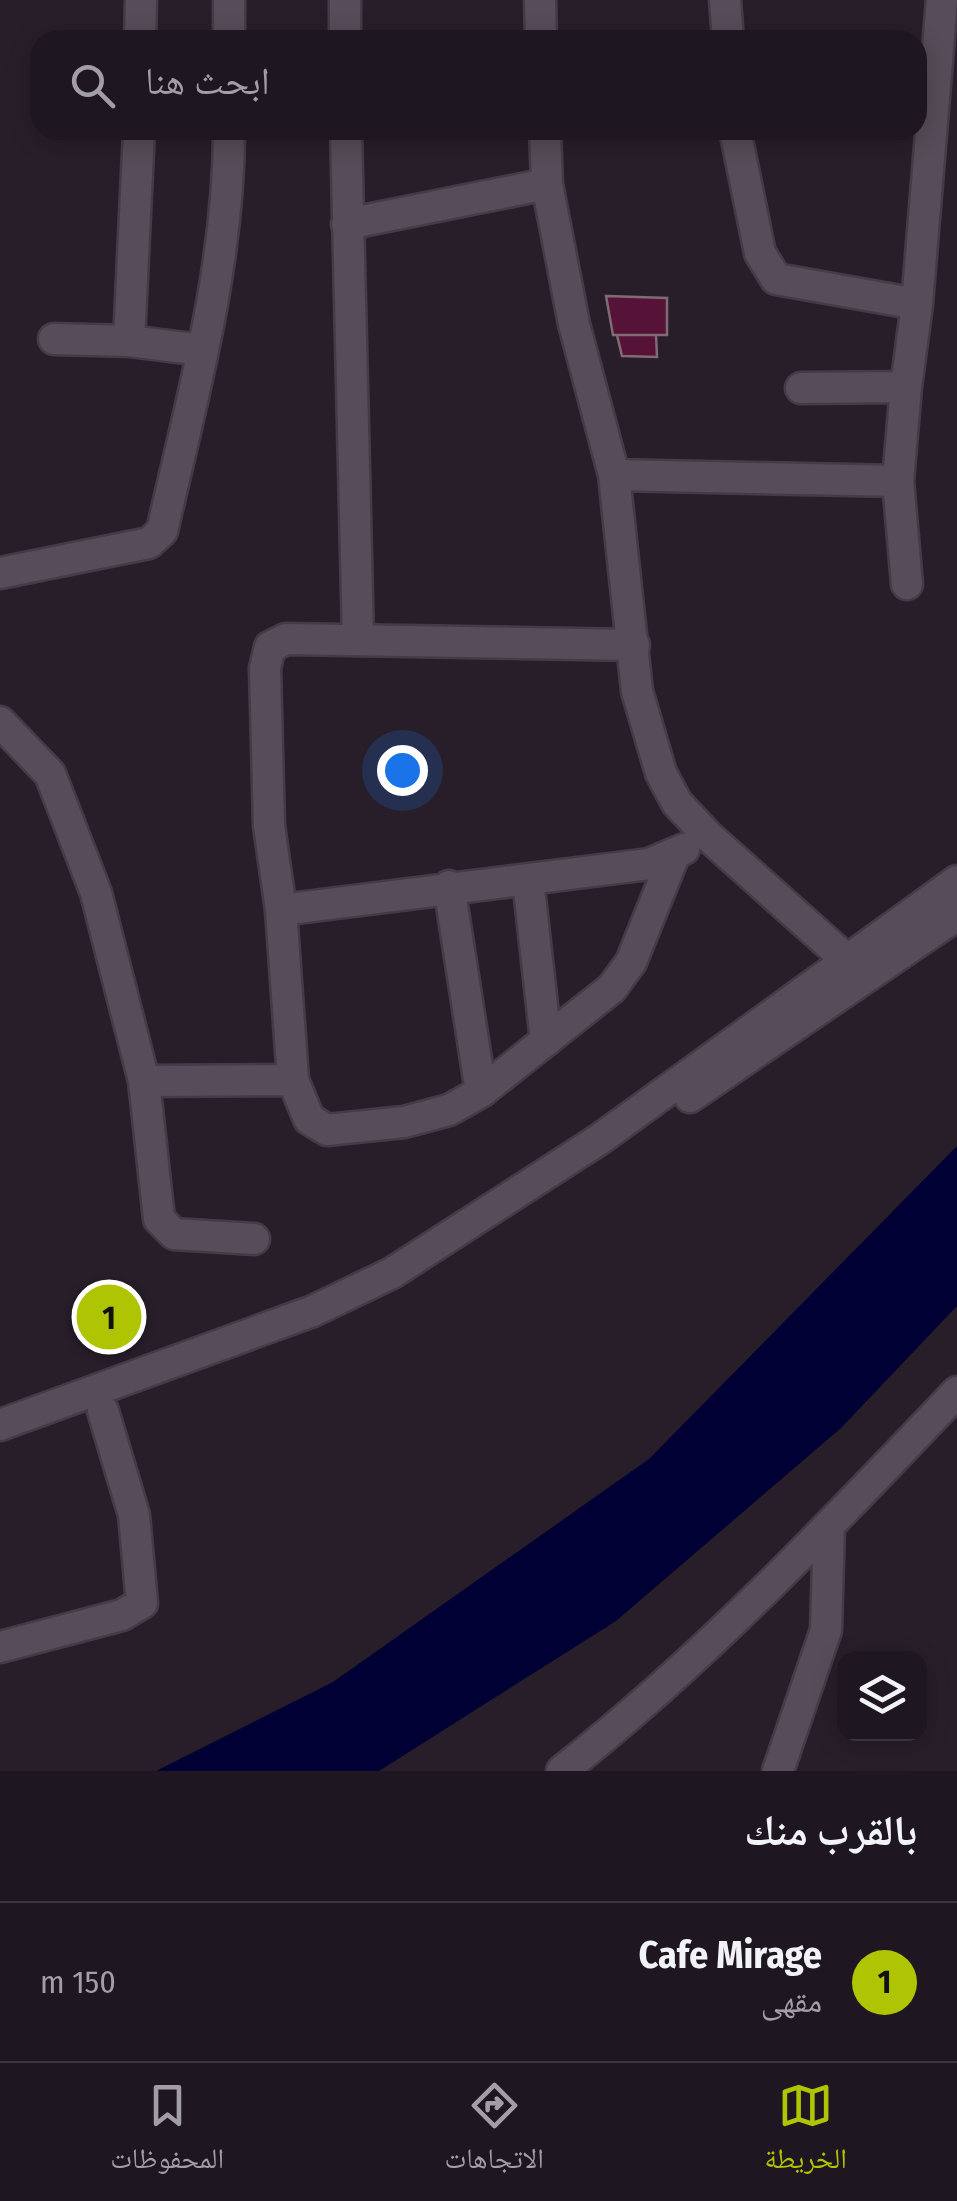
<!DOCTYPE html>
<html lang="ar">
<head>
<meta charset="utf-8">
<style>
	body { margin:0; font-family:"Fira Sans Condensed","Noto Naskh Arabic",sans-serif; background:#261f29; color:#f1f3f6; direction:rtl }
	.controls { position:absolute; right:30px; bottom:30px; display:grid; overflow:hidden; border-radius:20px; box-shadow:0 5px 25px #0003 }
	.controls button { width:90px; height:90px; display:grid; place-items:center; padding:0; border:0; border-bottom:2px solid #3c353e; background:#1e1620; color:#f1f3f6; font:50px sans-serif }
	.you { position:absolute; left:402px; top:770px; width:35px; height:35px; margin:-25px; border:8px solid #fff; border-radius:50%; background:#1a73e8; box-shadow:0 0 0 15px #1a73e833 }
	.badge { display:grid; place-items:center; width:65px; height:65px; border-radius:50%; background:#afc504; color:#111; font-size:32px; font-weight:700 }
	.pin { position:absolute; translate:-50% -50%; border:5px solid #fff; box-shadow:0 2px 10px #0006 }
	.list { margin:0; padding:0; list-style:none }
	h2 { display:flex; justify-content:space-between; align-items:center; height:130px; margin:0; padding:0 40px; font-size:42px }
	h2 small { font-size:32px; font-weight:400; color:#a19fa5 }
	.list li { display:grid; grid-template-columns:65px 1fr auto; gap:30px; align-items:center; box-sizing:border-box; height:160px; padding:0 40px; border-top:2px solid #3c353e }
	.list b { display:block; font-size:38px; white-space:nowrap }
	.list p { margin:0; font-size:32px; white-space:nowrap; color:#a19fa5 }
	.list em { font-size:32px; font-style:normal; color:#a19fa5 }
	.icon { flex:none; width:55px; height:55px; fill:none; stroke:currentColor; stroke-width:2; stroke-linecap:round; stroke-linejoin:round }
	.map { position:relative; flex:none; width:957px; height:1771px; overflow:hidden; direction:ltr }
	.search { position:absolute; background:#1e1620; box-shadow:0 5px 25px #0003; left:30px; right:30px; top:30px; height:110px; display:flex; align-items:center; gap:25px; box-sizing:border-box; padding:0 35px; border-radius:30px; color:#a19fa5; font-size:38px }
	.sheet { height:290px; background:#1e1620 }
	nav { display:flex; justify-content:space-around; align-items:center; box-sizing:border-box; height:140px; border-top:2px solid #3c353e; background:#1e1620; font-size:28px; color:#a19fa5 }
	nav a { display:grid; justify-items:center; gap:5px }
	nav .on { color:#afc504 }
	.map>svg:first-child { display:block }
	.water { fill:#000034 }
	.building { fill:#561337; stroke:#7e6b73; stroke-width:2.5 }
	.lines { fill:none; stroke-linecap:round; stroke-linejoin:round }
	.street-casing { stroke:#443b46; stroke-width:35 }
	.secondary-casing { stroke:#443b46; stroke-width:35 }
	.street { stroke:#574c59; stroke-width:30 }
	.secondary { stroke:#574c59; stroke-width:30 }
</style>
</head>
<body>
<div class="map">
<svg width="957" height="1771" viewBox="0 0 957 1771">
	<rect width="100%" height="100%" fill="#281e2a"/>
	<path class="water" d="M 957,1146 L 957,1306 L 841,1428 L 616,1621 L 379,1771 L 156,1771 L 333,1682 L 649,1459 Z"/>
	<path class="building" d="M 606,296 L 667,298 L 667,335 L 613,335 Z
		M 617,335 L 656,335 L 657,357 L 622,356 Z"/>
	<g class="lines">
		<defs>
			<path id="street" d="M 229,0 L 229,40
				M 345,0 L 345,40
				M 540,0 L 541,40
				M 725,0 L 728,40
				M 140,40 L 141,0
				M 346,130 L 358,639
				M 545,130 L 547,184 L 574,324 L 614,475 L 637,691 L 661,773 L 677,803 L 708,836 L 866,977
				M 735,130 L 760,253 L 776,279 L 917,304
				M 347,224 L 547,184
				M 54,339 L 129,341 L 202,350
				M 129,341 L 139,130
				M 906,387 L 898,481 L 907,584
				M 801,388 L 906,387 L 917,304 L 942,0
				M 614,475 L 898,481
				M 0,573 L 149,543 L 162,531 C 192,399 229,266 229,130
				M 0,722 L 50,774 L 96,893 L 144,1081 L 159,1219 L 174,1234 L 254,1239
				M 528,880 L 546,1041
				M 449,886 L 481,1092
				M 281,910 L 649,864 L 684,849
				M 293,1080 L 309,1119 L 327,1130 L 404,1122 L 449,1110 L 481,1092 L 612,988 L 631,962 L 675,853
				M 144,1081 L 293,1080 L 281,910 L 269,826 L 265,668 L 270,647 L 286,639 L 634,645
				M 0,1647 L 122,1615 L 142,1603 L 134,1515 L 103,1411
				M 562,1771 C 705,1658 831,1525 957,1392
				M 778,1771 L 826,1630 L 829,1527"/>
			<path id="secondary" d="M 690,1097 L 957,915
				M 0,1425 L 313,1311 L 392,1273 L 600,1139 L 957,881"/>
		</defs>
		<use href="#street" class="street-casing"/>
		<use href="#secondary" class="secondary-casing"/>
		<use href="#street" class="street"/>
		<use href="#secondary" class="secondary"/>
	</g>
</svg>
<div class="controls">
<button><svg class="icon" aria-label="layers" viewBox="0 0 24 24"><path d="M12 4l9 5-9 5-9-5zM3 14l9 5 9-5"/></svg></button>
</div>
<div class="you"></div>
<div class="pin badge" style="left:109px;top:1317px">1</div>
<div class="search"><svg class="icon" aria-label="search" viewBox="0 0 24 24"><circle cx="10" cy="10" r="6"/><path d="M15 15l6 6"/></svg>ابحث هنا</div>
</div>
<section class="sheet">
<h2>بالقرب منك<small></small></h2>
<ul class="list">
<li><span class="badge">1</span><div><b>Cafe Mirage</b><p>مقهى</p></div><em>150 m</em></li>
</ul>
</section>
<nav>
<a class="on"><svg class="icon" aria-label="map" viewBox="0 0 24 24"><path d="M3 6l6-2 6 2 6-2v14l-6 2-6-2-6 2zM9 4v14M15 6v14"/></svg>الخريطة</a>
<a><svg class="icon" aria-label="directions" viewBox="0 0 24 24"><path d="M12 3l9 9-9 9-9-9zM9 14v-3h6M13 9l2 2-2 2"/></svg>الاتجاهات</a>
<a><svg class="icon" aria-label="saved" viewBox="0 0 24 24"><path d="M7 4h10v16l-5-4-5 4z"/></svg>المحفوظات</a>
</nav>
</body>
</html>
